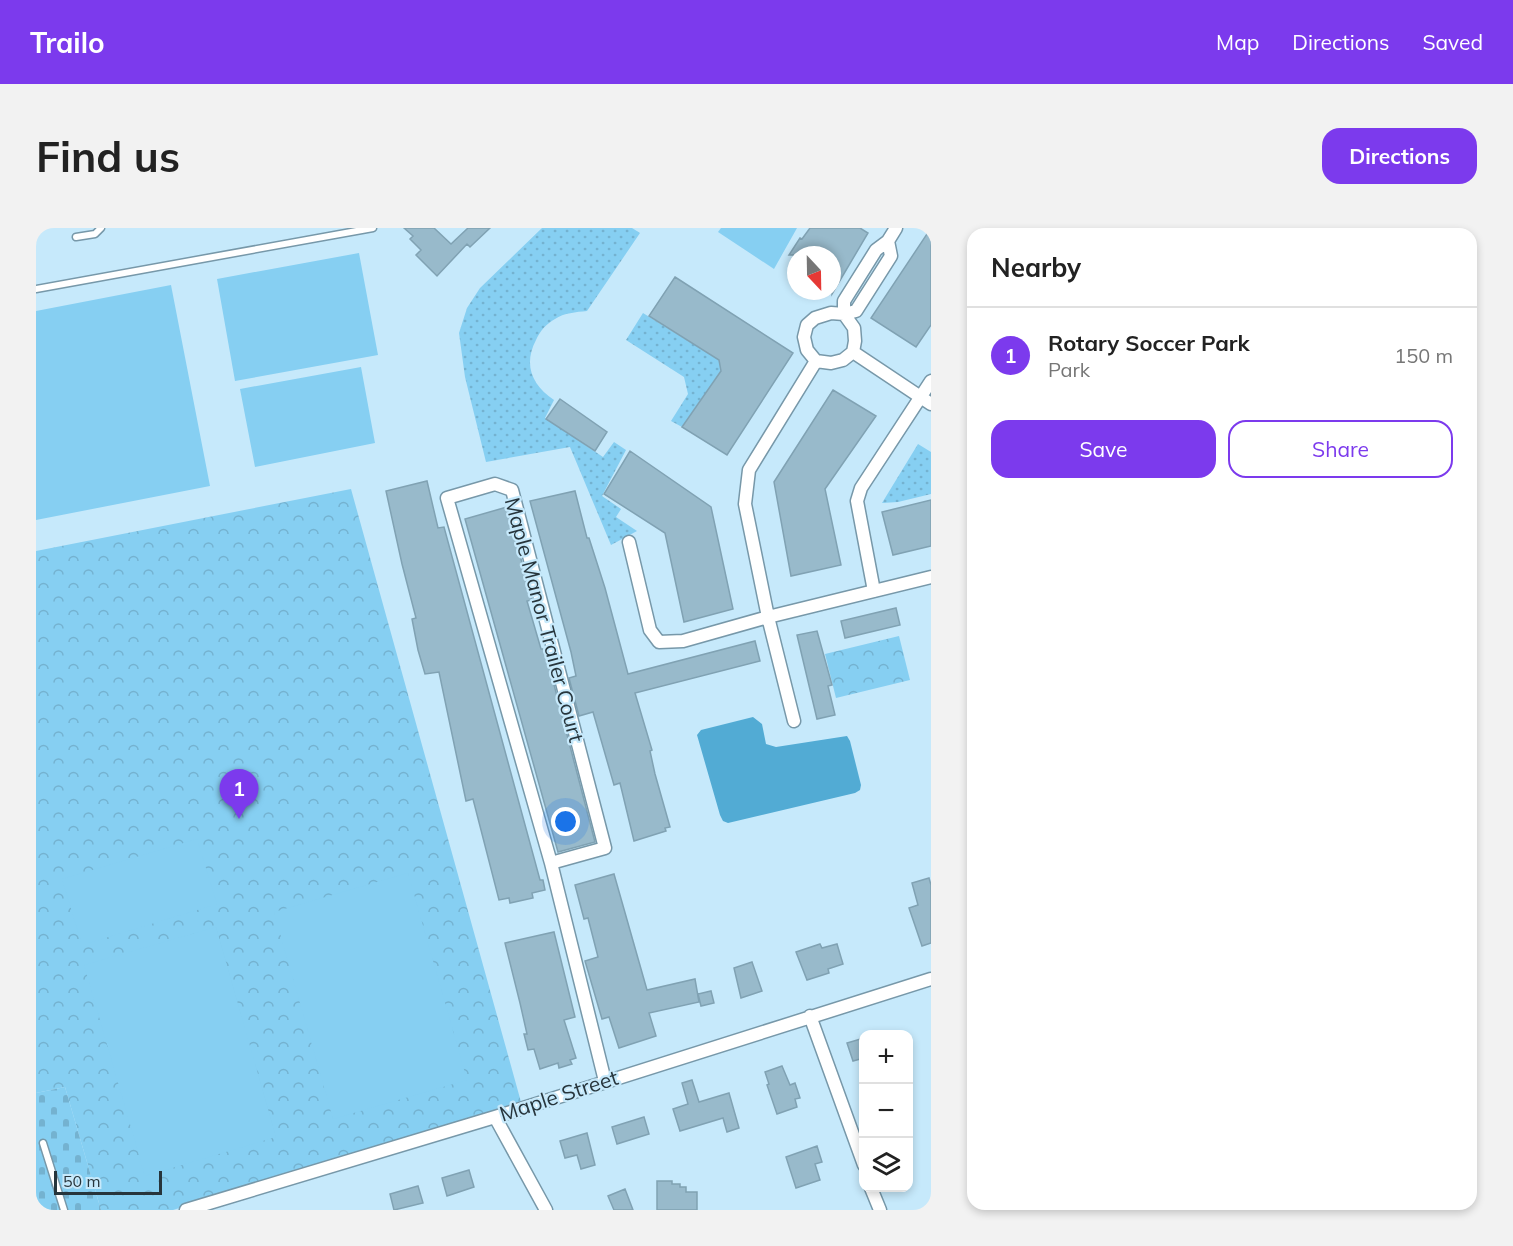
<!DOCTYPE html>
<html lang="en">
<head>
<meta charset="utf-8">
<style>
	body { margin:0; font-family:Mulish,sans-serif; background:#f2f2f2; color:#222 }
	.controls { position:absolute; right:18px; bottom:18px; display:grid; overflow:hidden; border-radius:12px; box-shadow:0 3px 9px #0003 }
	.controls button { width:54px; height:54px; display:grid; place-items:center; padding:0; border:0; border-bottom:2px solid #e0e0e0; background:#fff; color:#222; font:30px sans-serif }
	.compass { position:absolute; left:751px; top:18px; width:54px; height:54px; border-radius:50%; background:#fff; box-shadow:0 3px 9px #0003; rotate:158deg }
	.scale { position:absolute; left:18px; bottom:15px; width:108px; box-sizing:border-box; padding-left:6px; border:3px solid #27353c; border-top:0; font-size:16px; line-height:21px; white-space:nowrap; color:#27353c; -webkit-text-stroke:4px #c6e9fb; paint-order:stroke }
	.you { position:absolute; left:530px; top:594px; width:21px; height:21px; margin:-15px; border:4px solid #fff; border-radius:50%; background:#1a73e8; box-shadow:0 0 0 9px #1a73e833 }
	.badge { display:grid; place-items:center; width:39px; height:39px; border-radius:50%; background:#7c3aed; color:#fff; font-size:20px; font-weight:700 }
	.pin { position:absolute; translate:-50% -50px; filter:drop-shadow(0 2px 3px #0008) }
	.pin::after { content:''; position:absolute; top:32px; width:21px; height:18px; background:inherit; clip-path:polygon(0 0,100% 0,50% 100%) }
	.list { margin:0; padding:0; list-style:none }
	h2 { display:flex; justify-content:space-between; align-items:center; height:78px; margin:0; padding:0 24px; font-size:26px }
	h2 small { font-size:20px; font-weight:400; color:#767676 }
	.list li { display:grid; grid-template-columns:39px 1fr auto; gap:18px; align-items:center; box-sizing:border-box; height:96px; padding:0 24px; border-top:2px solid #e0e0e0 }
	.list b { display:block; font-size:22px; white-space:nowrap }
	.list p { margin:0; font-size:20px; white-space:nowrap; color:#767676 }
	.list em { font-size:20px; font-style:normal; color:#767676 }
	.actions { display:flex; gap:12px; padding:18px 24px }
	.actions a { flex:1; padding:14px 0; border:2px solid #7c3aed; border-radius:18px; text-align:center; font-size:21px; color:#7c3aed }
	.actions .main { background:#7c3aed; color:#fff }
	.icon { flex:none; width:33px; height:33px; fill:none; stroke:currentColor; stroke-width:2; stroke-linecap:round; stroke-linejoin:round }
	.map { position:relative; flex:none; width:895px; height:982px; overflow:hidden; border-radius:18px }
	header { display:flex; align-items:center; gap:36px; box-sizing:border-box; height:84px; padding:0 30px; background:#7c3aed; color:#fff }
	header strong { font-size:28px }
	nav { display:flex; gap:33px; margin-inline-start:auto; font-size:21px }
	.intro { display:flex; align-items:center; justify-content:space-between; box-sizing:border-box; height:144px; padding:0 36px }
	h1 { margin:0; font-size:42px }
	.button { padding:15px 27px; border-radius:18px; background:#7c3aed; color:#fff; font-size:21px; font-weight:700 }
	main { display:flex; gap:36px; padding:0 36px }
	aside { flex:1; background:#fff; border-radius:18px; box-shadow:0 3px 9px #0003 }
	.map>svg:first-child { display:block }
	.grass { fill:url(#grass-dots) }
	.forest { fill:url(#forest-crowns) }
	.cemetery { fill:url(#cemetery-stones) }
	.pitch { fill:#86cff2 }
	.water { fill:#52abd4 }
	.building { fill:#98bacb; stroke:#80a2b3; stroke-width:1.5 }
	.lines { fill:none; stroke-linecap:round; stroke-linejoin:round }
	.lane-casing { stroke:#7798a9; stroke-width:9 }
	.street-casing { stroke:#7798a9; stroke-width:15 }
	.lane { stroke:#fff; stroke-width:6 }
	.street { stroke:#fff; stroke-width:12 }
	.labels { text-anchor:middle; stroke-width:4.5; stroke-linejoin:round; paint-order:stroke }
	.street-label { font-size:21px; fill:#27353c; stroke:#c6e9fb }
</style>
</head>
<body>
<header>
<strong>Trailo</strong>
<nav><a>Map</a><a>Directions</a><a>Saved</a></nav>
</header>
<div class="intro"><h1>Find us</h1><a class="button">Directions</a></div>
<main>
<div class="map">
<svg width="895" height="982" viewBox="0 0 895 982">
	<defs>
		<pattern id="grass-dots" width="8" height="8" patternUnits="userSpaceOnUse" patternTransform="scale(1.5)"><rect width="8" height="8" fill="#86cff2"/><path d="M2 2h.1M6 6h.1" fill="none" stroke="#74b2d0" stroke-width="1.8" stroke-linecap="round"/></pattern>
		<pattern id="forest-crowns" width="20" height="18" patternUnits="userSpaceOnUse" patternTransform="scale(1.5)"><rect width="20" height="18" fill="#86cff2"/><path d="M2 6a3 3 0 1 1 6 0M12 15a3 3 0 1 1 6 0" fill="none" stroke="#74b2d0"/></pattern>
		<pattern id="cemetery-stones" width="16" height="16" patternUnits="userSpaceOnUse" patternTransform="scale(1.5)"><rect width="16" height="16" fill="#86cff2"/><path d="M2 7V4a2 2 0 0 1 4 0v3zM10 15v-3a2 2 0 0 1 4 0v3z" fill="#74b2d0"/></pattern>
	</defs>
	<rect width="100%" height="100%" fill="#c6e9fb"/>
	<path class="grass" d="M 506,0 L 596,0 L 604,5 L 551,83 C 540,84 528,85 519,91 C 510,96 504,103 500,112 C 487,137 496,157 518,172 L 509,190 L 567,229 L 578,214 L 590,222 L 566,268 L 585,281 L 580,289 L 601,303 L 575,317 L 534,219 L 450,234 L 429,149 L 423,105 L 431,80 L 444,60 Z
		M 607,85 L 683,132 L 685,143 L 646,199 L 635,193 L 652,166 L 648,149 L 590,112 Z
		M 882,216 L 895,224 L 895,266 L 862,274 L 846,275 Z"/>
	<path class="forest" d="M 315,261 L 485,874 L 137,982 L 65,982 L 29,859 L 0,865 L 0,323 Z
		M 863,408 L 874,452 L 800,470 L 789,426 Z"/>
	<path class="cemetery" d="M 29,859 L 65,982 L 0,982 L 0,865 Z"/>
	<path class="pitch" d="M 685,0 L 761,0 L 738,41 L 682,4 Z
		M 323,25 L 342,127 L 199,153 L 181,51 Z
		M 135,57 L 174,258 L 0,292 L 0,83 Z
		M 325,139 L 339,215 L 219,239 L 204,161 Z
		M 161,611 L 181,676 L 46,717 L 26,651 Z
		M 372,645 L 431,852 L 297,891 L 238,684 Z
		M 180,699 L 240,909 L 109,948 L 48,737 Z"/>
	<path class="water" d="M 717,489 L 726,496 L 730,516 L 740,519 L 811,508 L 814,513 L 825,557 L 824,562 L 819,565 L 692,595 L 687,593 L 684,587 L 661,507 L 665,502 Z"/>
	<path class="building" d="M 368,0 L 398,0 L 415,16 L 432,0 L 454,0 L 434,19 L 431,16 L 401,48 L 380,27 L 385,22 L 374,11 L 377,8 Z
		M 774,0 L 824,0 L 832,5 L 796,66 L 796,27 L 753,27 L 764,10 L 766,11 Z
		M 895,0 L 895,97 L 880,119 L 835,90 Z
		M 639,49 L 757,125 L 691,227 L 646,199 L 685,143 L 683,132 L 613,88 Z
		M 797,162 L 840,188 L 789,261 L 805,337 L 755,348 L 738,254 Z
		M 524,171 L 571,204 L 559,223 L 510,191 Z
		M 594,223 L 675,279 L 697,381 L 648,394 L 629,305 L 568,266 Z
		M 391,253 L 402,300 L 408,299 L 504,652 L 507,652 L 509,662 L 496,665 L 497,670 L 474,675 L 473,670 L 463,672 L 437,571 L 430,573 L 403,444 L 389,446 L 382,422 L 376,391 L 380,390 L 366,336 L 350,263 Z
		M 539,263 L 551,310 L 553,310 L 569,360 L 592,446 L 719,413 L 724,433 L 599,465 L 616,522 L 614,523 L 619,546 L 634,599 L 629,600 L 630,603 L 598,613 L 584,555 L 578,557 L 557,484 L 543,488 L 533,450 L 540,448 L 535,424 L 494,273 Z
		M 895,272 L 895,318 L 857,327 L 846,284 Z
		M 471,279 L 496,372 L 491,373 L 505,421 L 507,421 L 516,449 L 559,614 L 522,624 L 429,291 Z
		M 860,380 L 864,397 L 809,410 L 805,393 Z
		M 781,403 L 796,457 L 792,458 L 799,487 L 781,491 L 761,407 Z
		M 578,646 L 611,762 L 659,751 L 663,774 L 613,785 L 620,808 L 583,820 L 573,789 L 566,791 L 549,733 L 562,729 L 552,690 L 548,691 L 539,657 Z
		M 893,650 L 895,657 L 895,715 L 886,718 L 873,680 L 882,677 L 876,655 Z
		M 518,704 L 539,789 L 528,792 L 540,830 L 534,832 L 536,836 L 523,840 L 522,835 L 504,841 L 498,821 L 492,822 L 488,806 L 491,806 L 484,775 L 469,715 Z
		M 784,716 L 786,720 L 801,716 L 807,736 L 792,741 L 793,745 L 771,752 L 760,724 Z
		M 716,734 L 726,763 L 705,770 L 698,740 Z
		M 675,763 L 678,775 L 665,778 L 662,766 Z
		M 828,810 L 828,830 L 817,833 L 811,815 Z
		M 746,838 L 754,857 L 759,855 L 764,870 L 759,871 L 761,879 L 741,886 L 731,857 L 733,856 L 729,844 Z
		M 656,852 L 663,874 L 693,865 L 703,900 L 691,904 L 687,890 L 644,903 L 637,881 L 652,876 L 646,855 Z
		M 608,889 L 613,906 L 581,916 L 576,899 Z
		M 551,905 L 559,937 L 545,941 L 541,927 L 529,930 L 524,913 Z
		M 781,918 L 786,934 L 779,936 L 784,952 L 760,960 L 750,929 Z
		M 433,942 L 438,959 L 411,968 L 406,950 Z
		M 621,953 L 636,953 L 636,956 L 644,956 L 644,959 L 650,959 L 650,964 L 661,964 L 661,982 L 621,982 Z
		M 382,958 L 387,975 L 358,982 L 354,966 Z
		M 589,961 L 597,982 L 578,982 L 572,968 Z"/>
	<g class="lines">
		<defs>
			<path id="lane" d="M 40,9 L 59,6 L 65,0
				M 0,61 L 337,0
				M 7,915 L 28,982"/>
			<path id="street" d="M 852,13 L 855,28 L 820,83 L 808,86 L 795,85 L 779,90 L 771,97 L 768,109 L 771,122 L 780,133 L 795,135 L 807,132 L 817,124 L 819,113 L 818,100 L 808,86 L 808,73 L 840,22 L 852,13 L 860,0
				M 817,124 L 895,176
				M 459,256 L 476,262 L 569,620 L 515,635 L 411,270 Z
				M 593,314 L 614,402 L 623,414 L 647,413 L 732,389 L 895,349
				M 838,363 L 821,273 L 825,260 L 895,153
				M 758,493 L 732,389 L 709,276 L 713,242 L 780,133
				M 515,635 L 569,853
				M 774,788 L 828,937
				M 459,889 L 510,982
				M 835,960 L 844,982
				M 150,982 L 459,889 L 895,751"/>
		</defs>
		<use href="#lane" class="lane-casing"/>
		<use href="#street" class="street-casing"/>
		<use href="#lane" class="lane"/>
		<use href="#street" class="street"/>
	</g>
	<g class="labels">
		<g class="street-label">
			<text transform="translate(508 392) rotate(75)" y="7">Maple Manor Trailer Court</text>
			<text transform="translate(523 868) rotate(-18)" y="7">Maple Street</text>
		</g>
	</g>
</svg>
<div class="controls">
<button>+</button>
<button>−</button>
<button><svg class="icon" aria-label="layers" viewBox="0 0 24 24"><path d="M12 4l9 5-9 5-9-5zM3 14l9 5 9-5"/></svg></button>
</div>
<svg class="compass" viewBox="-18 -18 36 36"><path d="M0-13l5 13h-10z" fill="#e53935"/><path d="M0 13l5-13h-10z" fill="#767676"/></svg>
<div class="scale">50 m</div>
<div class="you"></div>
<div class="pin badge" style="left:203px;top:591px">1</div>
</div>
<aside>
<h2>Nearby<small></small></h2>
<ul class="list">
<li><span class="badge">1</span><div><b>Rotary Soccer Park</b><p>Park</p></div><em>150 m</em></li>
</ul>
<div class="actions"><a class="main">Save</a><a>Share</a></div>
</aside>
</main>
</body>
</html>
